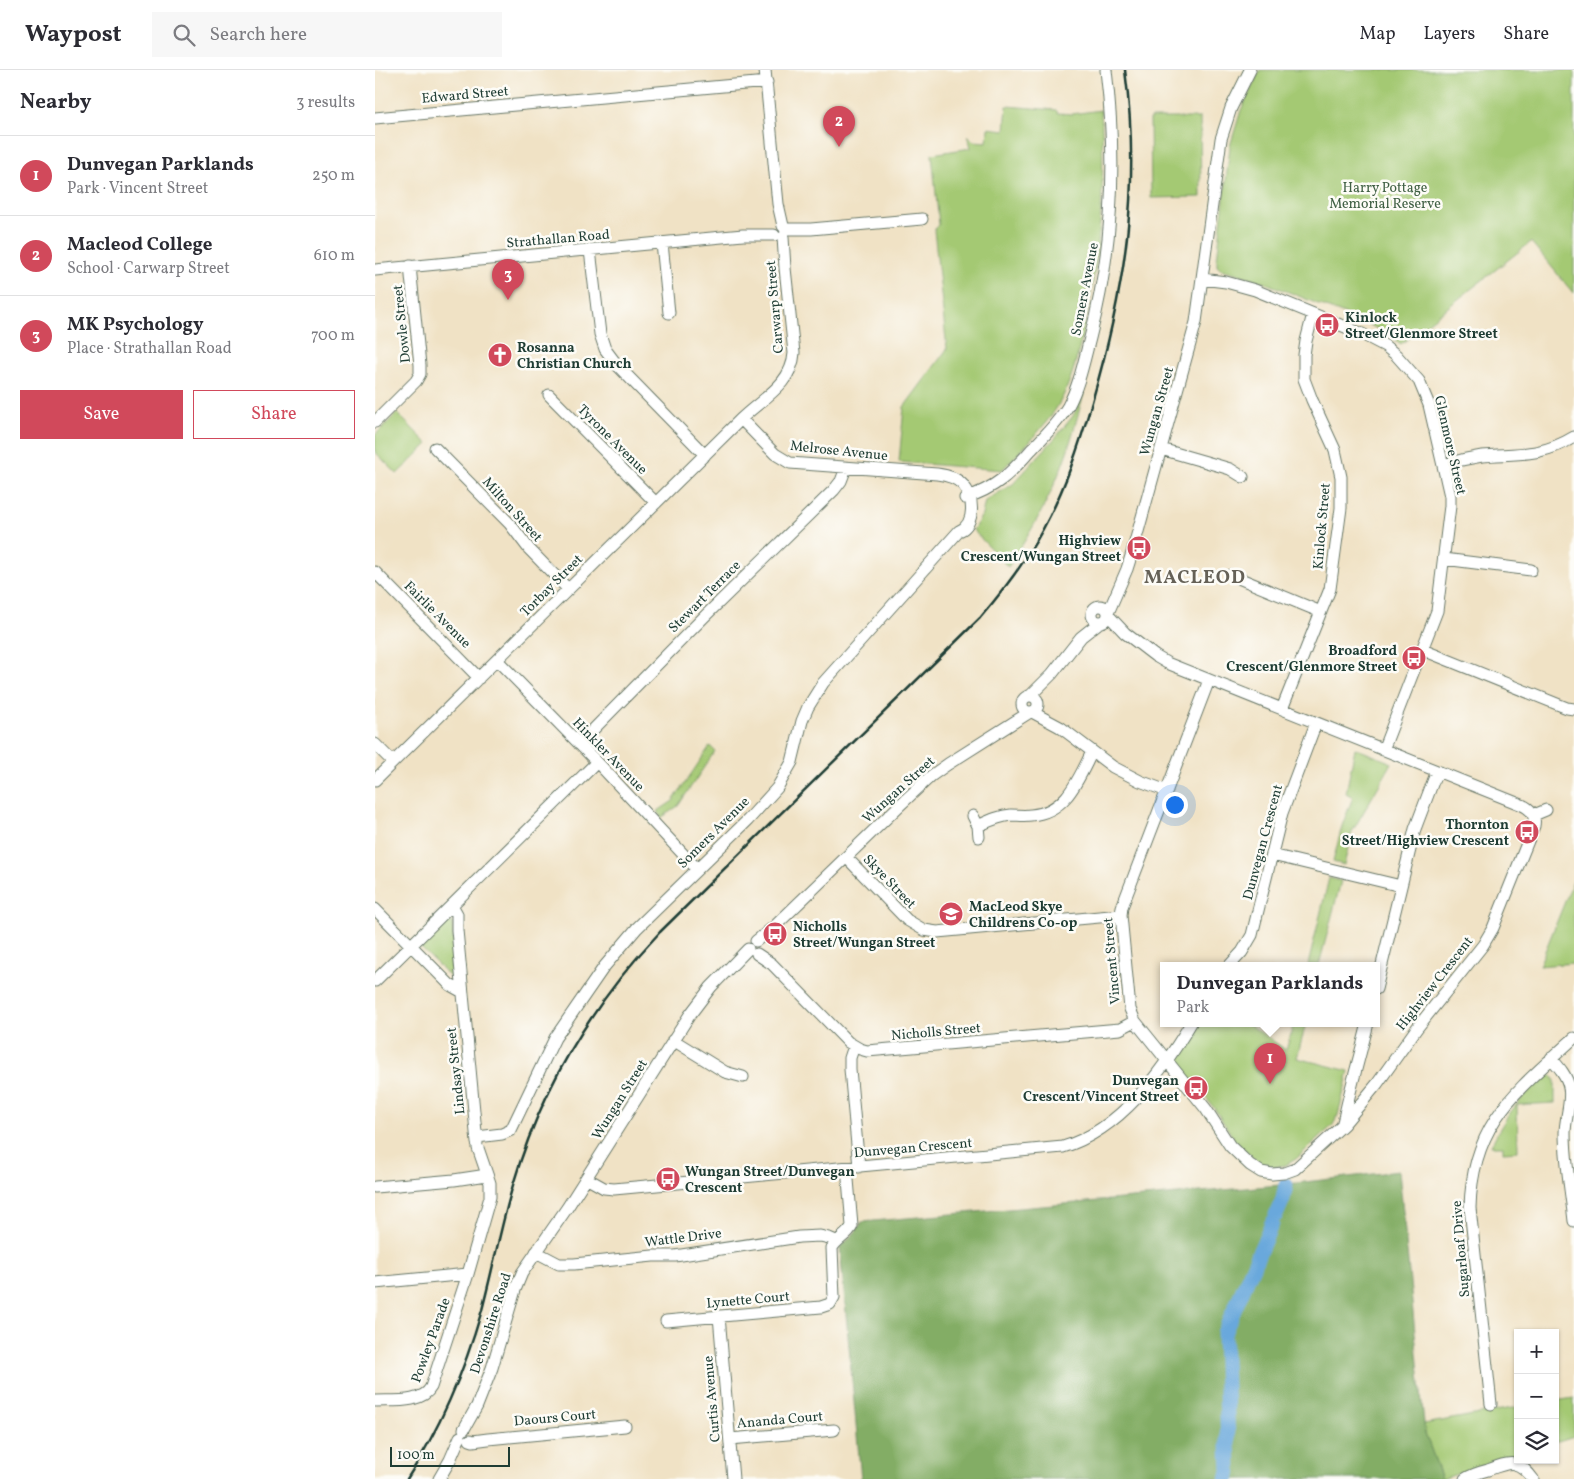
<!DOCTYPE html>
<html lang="en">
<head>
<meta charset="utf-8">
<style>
	body { margin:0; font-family:Vollkorn,serif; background:#f7f7f7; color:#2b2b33 }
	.controls { position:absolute; right:15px; bottom:15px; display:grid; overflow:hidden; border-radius:0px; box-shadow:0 1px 4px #0004 }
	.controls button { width:45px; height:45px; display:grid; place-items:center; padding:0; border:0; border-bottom:1px solid #e1e1e2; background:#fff; color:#2b2b33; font:25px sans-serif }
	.scale { position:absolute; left:15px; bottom:12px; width:120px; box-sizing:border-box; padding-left:5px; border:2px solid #1f3d34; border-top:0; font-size:14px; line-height:18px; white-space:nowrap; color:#1f3d34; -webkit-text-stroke:4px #fdfcf7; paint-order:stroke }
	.you { position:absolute; left:799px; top:734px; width:18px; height:18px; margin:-12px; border:4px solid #fff; border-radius:50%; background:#1a73e8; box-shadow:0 0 0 8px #1a73e833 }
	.badge { display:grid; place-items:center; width:32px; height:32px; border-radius:50%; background:#d1495b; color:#fff; font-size:16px; font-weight:700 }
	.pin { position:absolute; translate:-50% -41px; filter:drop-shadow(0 1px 2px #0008) }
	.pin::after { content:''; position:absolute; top:26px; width:18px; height:15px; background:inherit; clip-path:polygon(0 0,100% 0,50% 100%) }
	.popup { position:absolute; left:785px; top:892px; width:220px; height:65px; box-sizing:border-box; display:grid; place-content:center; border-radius:0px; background:#fff; filter:drop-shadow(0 1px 4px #0005); font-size:16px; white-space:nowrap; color:#7c7c81 }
	.popup b { font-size:19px; color:#2b2b33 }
	.popup::after { content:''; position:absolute; left:50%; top:100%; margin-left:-10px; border:10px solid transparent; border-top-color:#fff }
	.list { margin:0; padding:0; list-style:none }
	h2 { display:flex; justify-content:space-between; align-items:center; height:65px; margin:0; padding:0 20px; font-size:21px }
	h2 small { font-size:16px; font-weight:400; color:#7c7c81 }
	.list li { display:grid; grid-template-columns:32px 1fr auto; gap:15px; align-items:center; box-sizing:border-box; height:80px; padding:0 20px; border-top:1px solid #e1e1e2 }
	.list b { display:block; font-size:19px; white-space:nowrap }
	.list p { margin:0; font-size:16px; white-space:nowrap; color:#7c7c81 }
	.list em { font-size:16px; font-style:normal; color:#7c7c81 }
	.actions { display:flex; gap:10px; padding:15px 20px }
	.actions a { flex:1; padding:11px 0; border:1px solid #d1495b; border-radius:0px; text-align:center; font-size:18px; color:#d1495b }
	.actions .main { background:#d1495b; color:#fff }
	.icon { flex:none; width:28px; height:28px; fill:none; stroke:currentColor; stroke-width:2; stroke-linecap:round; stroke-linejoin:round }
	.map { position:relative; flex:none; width:1199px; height:1409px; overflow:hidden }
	header { display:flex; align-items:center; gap:30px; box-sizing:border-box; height:70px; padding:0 25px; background:#fff; border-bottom:1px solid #e1e1e2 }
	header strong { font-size:24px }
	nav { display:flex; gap:28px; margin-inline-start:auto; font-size:18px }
	.search { width:350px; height:45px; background:#f7f7f7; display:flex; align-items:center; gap:12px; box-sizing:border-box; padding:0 18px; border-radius:0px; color:#7c7c81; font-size:19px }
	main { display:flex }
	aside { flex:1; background:#fff }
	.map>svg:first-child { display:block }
	.green { fill:#a4c973; stroke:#628354 }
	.forest { fill:#83ad65; stroke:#51754c }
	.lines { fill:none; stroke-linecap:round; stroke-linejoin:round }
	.river { stroke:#69a8dc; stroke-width:15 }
	.minor-casing { stroke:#687767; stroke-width:13 }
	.minor { stroke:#fff; stroke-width:11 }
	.rail { stroke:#1f3d34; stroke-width:2.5 }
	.labels { text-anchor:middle; stroke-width:5; stroke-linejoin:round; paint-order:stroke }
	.street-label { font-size:14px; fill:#1f3d34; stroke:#fdfcf7 }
	.park-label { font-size:14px; fill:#406044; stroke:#fdfcf7 }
	.poi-label { font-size:14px; font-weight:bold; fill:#1f3d34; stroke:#fdfcf7; text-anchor:start }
	.district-label { font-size:19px; font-weight:bold; letter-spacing:1px; fill:#656157; stroke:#fdfcf7 }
</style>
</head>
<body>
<header>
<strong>Waypost</strong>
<div class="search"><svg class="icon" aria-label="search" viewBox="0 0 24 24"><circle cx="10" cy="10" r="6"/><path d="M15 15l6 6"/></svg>Search here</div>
<nav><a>Map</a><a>Layers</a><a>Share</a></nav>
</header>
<main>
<aside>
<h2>Nearby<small>3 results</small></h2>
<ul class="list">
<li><span class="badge">1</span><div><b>Dunvegan Parklands</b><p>Park · Vincent Street</p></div><em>250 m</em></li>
<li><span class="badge">2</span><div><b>Macleod College</b><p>School · Carwarp Street</p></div><em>610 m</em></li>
<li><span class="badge">3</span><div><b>MK Psychology</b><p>Place · Strathallan Road</p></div><em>700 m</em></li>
</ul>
<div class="actions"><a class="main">Save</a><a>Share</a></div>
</aside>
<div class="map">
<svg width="1199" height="1409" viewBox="0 0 1199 1409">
	<rect width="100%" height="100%" fill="#fdfcf7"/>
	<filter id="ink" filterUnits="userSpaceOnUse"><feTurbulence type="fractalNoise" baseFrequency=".02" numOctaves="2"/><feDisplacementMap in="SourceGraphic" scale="10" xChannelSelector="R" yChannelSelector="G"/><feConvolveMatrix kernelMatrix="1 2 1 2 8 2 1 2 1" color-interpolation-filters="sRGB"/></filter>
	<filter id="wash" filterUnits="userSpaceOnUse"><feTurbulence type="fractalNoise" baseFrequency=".0096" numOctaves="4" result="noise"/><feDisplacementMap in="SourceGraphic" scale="20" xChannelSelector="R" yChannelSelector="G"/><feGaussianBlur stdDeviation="1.12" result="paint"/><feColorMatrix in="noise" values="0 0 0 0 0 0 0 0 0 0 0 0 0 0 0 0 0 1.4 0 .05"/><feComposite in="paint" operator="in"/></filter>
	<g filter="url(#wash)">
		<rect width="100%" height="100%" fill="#f0e2c5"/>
		<path class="green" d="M 885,0 L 1199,0 L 1199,224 L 1156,172 L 1026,274 C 1002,255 972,245 943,234 C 911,221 879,207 845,199 L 842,196 L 842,190 L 855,76 L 866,40 Z
			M 632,36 L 681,40 L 683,43 L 697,44 L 726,40 C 731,113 725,187 709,258 C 704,280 699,303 689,324 C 677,351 648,378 627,400 L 524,392 L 529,337 L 572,279 L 559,160 L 564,155 L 557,84 L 596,78 L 593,65 L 598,71 L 612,72 L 613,58 L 630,60 Z
			M 775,48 L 825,48 L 826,127 L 776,128 Z
			M 709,323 C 704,341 699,360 693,379 C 679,421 658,460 633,497 L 598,460 L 607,445 L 610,431 L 638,414 L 681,367 L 698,346 Z
			M 22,343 L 53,374 L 22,404 L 0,382 L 0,365 Z
			M 335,676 L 340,681 L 303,736 L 286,748 L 283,741 L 298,731 Z
			M 980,678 L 1017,693 L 977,762 L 969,795 L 958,792 L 967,756 L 978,727 L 971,723 Z
			M 954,808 L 966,811 L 944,895 L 933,895 Z
			M 1199,809 L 1199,893 L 1164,896 Z
			M 71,848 L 77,852 L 81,905 L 76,908 L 46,878 L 46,873 Z
			M 826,953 L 872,953 L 911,980 L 919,953 L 931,953 L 922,988 L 974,1001 L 963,1045 L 958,1055 L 921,1089 L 911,1095 L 899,1097 L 889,1095 L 879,1089 L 861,1072 L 839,1038 L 806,996 L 806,987 Z
			M 1177,1005 L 1180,1009 L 1180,1033 L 1142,1035 L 1143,1081 L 1128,1082 L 1128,1076 L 1116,1076 C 1127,1051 1151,1016 1177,1005 Z
			M 1199,1328 L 1199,1366 L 1180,1372 L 1180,1331 Z
			M 1143,1337 L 1143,1384 L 1067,1409 L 1050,1363 L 1049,1354 Z"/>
		<path class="forest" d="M 1024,1101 L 1050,1363 L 1067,1409 L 486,1409 L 465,1178 L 481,1161 L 487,1152 L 904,1115 Z"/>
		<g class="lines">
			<path class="river" d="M 901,1145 L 908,1129 L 911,1115
				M 852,1409 L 854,1401 L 849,1263 L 897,1153"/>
		</g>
	</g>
	<g filter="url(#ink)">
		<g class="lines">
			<defs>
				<path id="minor" d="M 390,0 L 403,134 L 408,156
					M 0,48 L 392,12
					M 410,159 L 436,159 L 547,149
					M 287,173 L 294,243
					M 215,180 L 225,264 L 230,279 L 242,295 L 330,385
					M 0,200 L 368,165 L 399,165
					M 827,209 L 851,212 L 880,220 L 985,263 L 1010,276 L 1021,285 L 1044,311 L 1054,335 L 1075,426 L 1075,436 L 1062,541 L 1008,680
					M 174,325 L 281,433
					M 0,352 L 41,311 L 45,304 L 45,295 L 35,196
					M 60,378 L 135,454 L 154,479 L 193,519
					M 786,379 L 845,396 L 855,399 L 868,407
					M 1068,395 C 1081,391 1094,388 1107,386 C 1143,383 1166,387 1199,367
					M 590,428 C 621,418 635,404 656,380 C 669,366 683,353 693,336 C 704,316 709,291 715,268 C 738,180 742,90 731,0
					M 1069,489 L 1156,500
					M 0,502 L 104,608
					M 856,505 L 946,542
					M717 544a8 8 0 1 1 16 0a8 8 0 1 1-16 0Z
					M 733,543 L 752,499 L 757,483 L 821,252 L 846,69 L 856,38 L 875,0
					M 733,545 L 750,563 L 780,586 L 792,593 L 1147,735 C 1156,739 1161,745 1159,756 L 1118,858 L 1108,875 L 1042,958 L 1002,1014 L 968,1055 L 920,1099 L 909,1103 L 897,1104 L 886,1102 L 875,1095 L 855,1076 L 831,1039 L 760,951 L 755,939 L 746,845 L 747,837 L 834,610
					M 1048,580 L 1192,638 L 1199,639
					M 122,590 L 222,692 L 322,799
					M647 634a8 8 0 1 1 16 0a8 8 0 1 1-16 0Z
					M 655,626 L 677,604 L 706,567 L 725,552
					M 907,639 L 955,519 L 966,438 L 966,407 L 960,380 L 937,330 L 929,309 L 929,285 L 931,271 L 938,244
					M 657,642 L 685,657 L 738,697 L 765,711 L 792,721
					M 0,674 L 18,692
					M 204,674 L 329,547 L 459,420 L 466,411 L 471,398
					M 0,710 L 366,349 C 386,329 417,315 419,283 L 410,198 L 408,167
					M 1159,745 L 1171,740
					M 598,746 L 603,756 L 604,767
					M 603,756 C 614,751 624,746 636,745 C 643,745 649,746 656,745 C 692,742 703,709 717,682
					M 897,785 L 1026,816
					M 471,787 L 532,850 L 549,860 L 562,862 L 746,845
					M 77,835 L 82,844 L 82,860 L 102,1073
					M 0,839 L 75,915 L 84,920 L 87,921
					M 381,871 L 400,856 L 525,735 L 556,706 L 573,694 L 655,642
					M 382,884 L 397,894 L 473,972 L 485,979 L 492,981 L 745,959 L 760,951
					M 855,895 L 867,882 L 877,865 L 907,743 L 941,653
					M 0,911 L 222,692
					M 1001,919 L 1040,759 L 1062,701
					M 298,970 L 350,1002 L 368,1007
					M 479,976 L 475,988 L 475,999 L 484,1097
					M 1176,988 C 1184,997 1192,1006 1194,1017 C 1197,1032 1190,1048 1190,1063 C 1190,1092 1196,1122 1199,1151
					M 968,1053 C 975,1019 985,986 993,953
					M 102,1067 L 127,1064 L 136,1060 L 180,968 L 229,897 L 262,858 L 373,750 L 402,718 L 417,692 L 427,651 L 433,637 L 448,613 L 584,461 C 601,454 599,427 588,415 C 582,408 571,405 562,404 L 415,393 L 400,384 L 366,349
					M 211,1108 L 229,1118 L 239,1119 L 688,1077 C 745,1060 787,1002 816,953
					M 0,1117 L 79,1110 L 112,1105
					M 161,1182 L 184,1194 L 199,1194 L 278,1186 L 300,1186 L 424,1167 L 445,1166 L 454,1168 L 461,1171
					M 0,1213 L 93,1204
					M 344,1246 L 358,1409
					M 291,1251 L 446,1237 L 455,1234 L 459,1227 L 457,1178 C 462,1169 473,1165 477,1156 L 472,1098
					M 0,1331 C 17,1330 47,1334 56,1317 L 93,1204 L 115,1127 L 115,1113 L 103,1078
					M 1116,1334 L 1095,1138 C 1097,1052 1142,1021 1199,968
					M 89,1359 L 102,1336 L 117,1298 L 140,1220 L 147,1203 L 192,1138 L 314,946 L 336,917 L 373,879
					M 355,1369 L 459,1360
					M 95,1370 L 98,1371 L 113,1369 L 250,1356
					M 64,1409 L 75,1390 L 85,1367
					M 1090,1409 C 1097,1404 1105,1402 1113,1400 C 1134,1392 1143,1388 1158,1409"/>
			</defs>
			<use href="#minor" class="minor-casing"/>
			<use href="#minor" class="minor"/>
			<path class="rail" d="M 32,1409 C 66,1357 90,1299 107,1240 C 118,1198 126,1156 138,1115 C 166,1019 217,934 285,862 L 605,548 C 629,520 651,491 668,459 C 690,419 704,376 717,332 C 750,219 766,118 750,0"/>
		</g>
	</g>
	<defs>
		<symbol id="bus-disc" viewBox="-11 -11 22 22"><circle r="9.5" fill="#d1495b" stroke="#fdfcf7"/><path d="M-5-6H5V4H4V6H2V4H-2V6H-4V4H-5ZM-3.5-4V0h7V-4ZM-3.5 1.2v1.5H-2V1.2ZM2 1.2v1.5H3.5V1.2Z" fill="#fff"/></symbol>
		<symbol id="church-disc" viewBox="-11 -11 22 22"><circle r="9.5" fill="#d1495b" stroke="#fdfcf7"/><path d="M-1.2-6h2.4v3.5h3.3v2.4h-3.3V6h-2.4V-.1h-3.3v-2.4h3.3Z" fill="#fff"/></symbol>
		<symbol id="school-disc" viewBox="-11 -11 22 22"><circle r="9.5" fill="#d1495b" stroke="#fdfcf7"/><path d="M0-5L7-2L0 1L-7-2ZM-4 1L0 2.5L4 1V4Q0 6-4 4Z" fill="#fff"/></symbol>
	</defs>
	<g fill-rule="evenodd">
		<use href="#bus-disc" x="938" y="241" width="28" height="28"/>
		<use href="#church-disc" x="111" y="271" width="28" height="28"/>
		<use href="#bus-disc" x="750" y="464" width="28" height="28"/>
		<use href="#bus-disc" x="1025" y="574" width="28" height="28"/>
		<use href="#bus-disc" x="1138" y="748" width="28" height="28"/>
		<use href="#school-disc" x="562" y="830" width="28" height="28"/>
		<use href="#bus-disc" x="386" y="850" width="28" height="28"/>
		<use href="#bus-disc" x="807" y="1004" width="28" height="28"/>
		<use href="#bus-disc" x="279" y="1095" width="28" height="28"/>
	</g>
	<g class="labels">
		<g class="street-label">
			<text transform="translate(90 24) rotate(-5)" y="5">Edward Street</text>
			<text transform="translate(183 168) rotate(-5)" y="5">Strathallan Road</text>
			<text transform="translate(709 219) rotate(-79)" y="5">Somers Avenue</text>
			<text transform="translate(399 237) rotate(-95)" y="5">Carwarp Street</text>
			<text transform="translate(26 254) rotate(-96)" y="5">Dowle Street</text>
			<text transform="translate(781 341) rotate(-74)" y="5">Wungan Street</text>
			<text transform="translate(238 369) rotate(45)" y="5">Tyrone Avenue</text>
			<text transform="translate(1076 375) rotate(77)" y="5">Glenmore Street</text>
			<text transform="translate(464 380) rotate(6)" y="5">Melrose Avenue</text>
			<text transform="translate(138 439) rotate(48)" y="5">Milton Street</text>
			<text transform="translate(946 456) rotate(-85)" y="5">Kinlock Street</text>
			<text transform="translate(176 515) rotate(-45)" y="5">Torbay Street</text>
			<text transform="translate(329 526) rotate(-45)" y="5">Stewart Terrace</text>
			<text transform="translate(63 544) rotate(45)" y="5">Fairlie Avenue</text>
			<text transform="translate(234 684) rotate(46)" y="5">Hinkler Avenue</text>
			<text transform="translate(523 719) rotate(-42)" y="5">Wungan Street</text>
			<text transform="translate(338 762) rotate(-45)" y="5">Somers Avenue</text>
			<text transform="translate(887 772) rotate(-75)" y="5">Dunvegan Crescent</text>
			<text transform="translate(515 811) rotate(46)" y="5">Skye Street</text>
			<text transform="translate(736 891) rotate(-95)" y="5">Vincent Street</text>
			<text transform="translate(1059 913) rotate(-52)" y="5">Highview Crescent</text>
			<text transform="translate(561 961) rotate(-5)" y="5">Nicholls Street</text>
			<text transform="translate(80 1001) rotate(-96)" y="5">Lindsay Street</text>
			<text transform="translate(244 1029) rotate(-58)" y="5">Wungan Street</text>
			<text transform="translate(538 1077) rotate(-5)" y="5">Dunvegan Crescent</text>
			<text transform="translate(308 1167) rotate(-7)" y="5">Wattle Drive</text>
			<text transform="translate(1085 1179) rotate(-95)" y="5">Sugarloaf Drive</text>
			<text transform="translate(373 1229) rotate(-5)" y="5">Lynette Court</text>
			<text transform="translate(115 1253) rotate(-72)" y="5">Devonshire Road</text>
			<text transform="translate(55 1270) rotate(-70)" y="5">Powley Parade</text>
			<text transform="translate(336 1329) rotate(-95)" y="5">Curtis Avenue</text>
			<text transform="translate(180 1347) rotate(-5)" y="5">Daours Court</text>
			<text transform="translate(405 1349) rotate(-5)" y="5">Ananda Court</text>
		</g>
		<g class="park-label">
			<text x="1010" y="122">Harry Pottage<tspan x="1010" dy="16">Memorial Reserve</tspan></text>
		</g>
		<g class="poi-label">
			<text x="970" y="252">Kinlock<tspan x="970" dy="16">Street/Glenmore Street</tspan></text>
			<text x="142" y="282">Rosanna<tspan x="142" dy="16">Christian Church</tspan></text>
			<text x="746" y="475" text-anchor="end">Highview<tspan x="746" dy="16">Crescent/Wungan Street</tspan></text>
			<text x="1022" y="585" text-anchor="end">Broadford<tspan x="1022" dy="16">Crescent/Glenmore Street</tspan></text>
			<text x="1134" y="759" text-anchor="end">Thornton<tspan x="1134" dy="16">Street/Highview Crescent</tspan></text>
			<text x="594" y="841">MacLeod Skye<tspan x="594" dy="16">Childrens Co-op</tspan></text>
			<text x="418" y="861">Nicholls<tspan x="418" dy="16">Street/Wungan Street</tspan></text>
			<text x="804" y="1015" text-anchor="end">Dunvegan<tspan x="804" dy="16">Crescent/Vincent Street</tspan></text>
			<text x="310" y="1106">Wungan Street/Dunvegan<tspan x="310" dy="16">Crescent</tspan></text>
		</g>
		<g class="district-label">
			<text x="820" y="513">MACLEOD</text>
		</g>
	</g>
</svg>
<div class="controls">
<button>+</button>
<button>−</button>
<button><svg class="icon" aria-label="layers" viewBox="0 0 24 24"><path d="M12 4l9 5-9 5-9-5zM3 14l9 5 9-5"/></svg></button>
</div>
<div class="scale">100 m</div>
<div class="you"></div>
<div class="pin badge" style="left:895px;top:1014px">1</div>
<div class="popup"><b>Dunvegan Parklands</b>Park</div>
<div class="pin badge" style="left:464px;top:77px">2</div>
<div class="pin badge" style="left:133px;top:230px">3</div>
</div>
</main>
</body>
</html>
